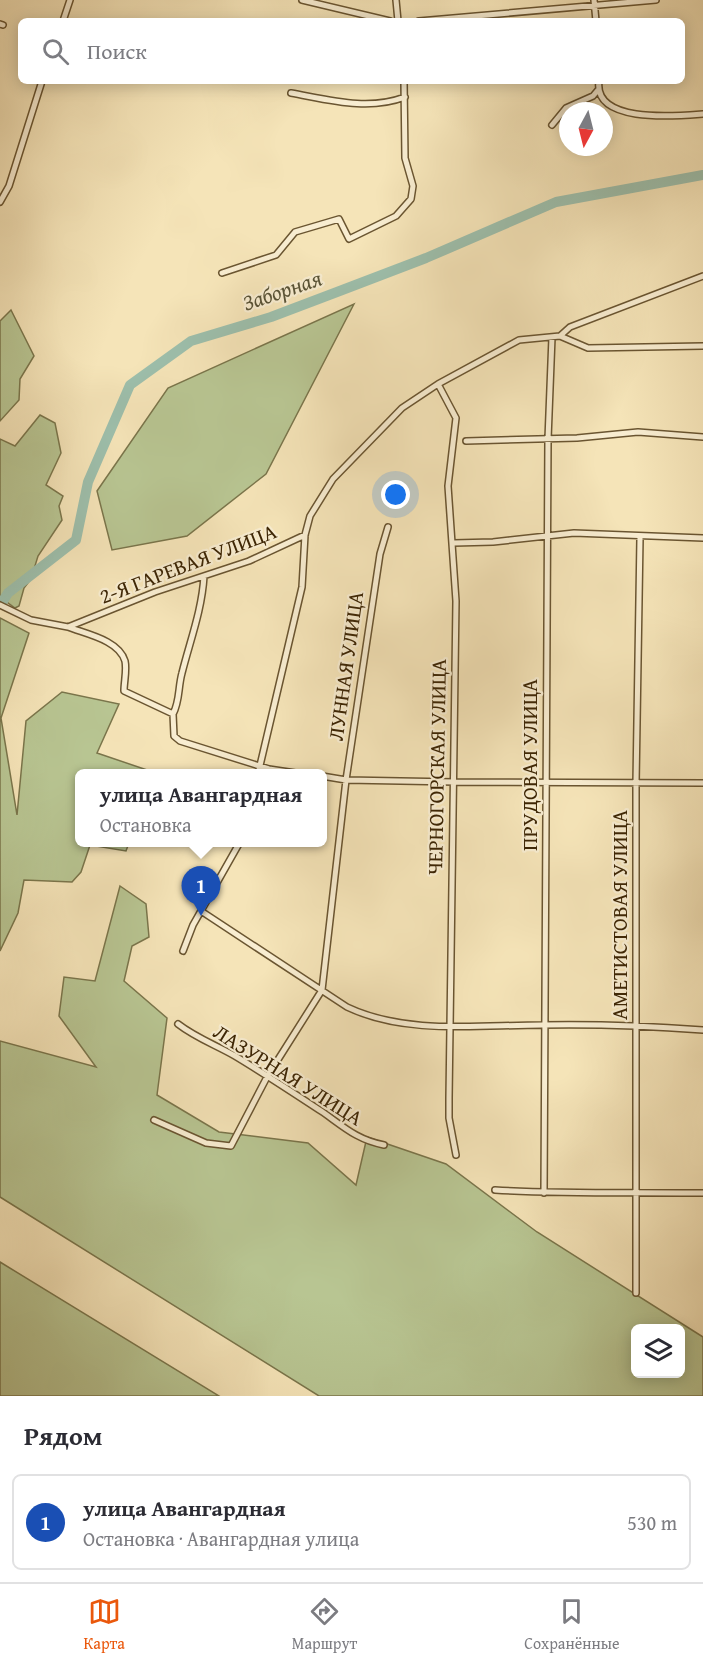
<!DOCTYPE html>
<html lang="ru">
<head>
<meta charset="utf-8">
<style>
	body { margin:0; font-family:"Gentium Book Plus",serif; background:#f7f7f7; color:#2b2b33 }
	.controls { position:absolute; right:18px; bottom:18px; display:grid; overflow:hidden; border-radius:9px; box-shadow:0 3px 15px #0003 }
	.controls button { width:54px; height:54px; display:grid; place-items:center; padding:0; border:0; border-bottom:2px solid #e1e1e2; background:#fff; color:#2b2b33; font:30px sans-serif }
	.compass { position:absolute; left:559px; top:102px; width:54px; height:54px; border-radius:50%; background:#fff; box-shadow:0 3px 15px #0003; rotate:187deg }
	.you { position:absolute; left:396px; top:495px; width:21px; height:21px; margin:-15px; border:4px solid #fff; border-radius:50%; background:#1a73e8; box-shadow:0 0 0 9px #1a73e833 }
	.badge { display:grid; place-items:center; width:39px; height:39px; border-radius:50%; background:#ea580c; color:#fff; font-size:20px; font-weight:700 }
	.pin { position:absolute; translate:-50% -50px; filter:drop-shadow(0 2px 3px #0008) }
	.pin::after { content:''; position:absolute; top:32px; width:21px; height:18px; background:inherit; clip-path:polygon(0 0,100% 0,50% 100%) }
	.popup { position:absolute; left:75px; top:769px; width:252px; height:78px; box-sizing:border-box; display:grid; place-content:center; border-radius:9px; background:#fff; filter:drop-shadow(0 2px 4px #0005); font-size:20px; white-space:nowrap; color:#7c7c81 }
	.popup b { font-size:22px; color:#2b2b33 }
	.popup::after { content:''; position:absolute; left:50%; top:100%; margin-left:-12px; border:12px solid transparent; border-top-color:#fff }
	.list { margin:0; padding:0; list-style:none }
	h2 { display:flex; justify-content:space-between; align-items:center; height:78px; margin:0; padding:0 24px; font-size:26px }
	h2 small { font-size:20px; font-weight:400; color:#7c7c81 }
	.list li { display:grid; grid-template-columns:39px 1fr auto; gap:18px; align-items:center; box-sizing:border-box; height:96px; margin:0 12px 12px; padding:0 12px; border:2px solid #e1e1e2; border-radius:9px }
	.list b { display:block; font-size:22px; white-space:nowrap }
	.list p { margin:0; font-size:20px; white-space:nowrap; color:#7c7c81 }
	.list em { font-size:20px; font-style:normal; color:#7c7c81 }
	.icon { flex:none; width:33px; height:33px; fill:none; stroke:currentColor; stroke-width:2; stroke-linecap:round; stroke-linejoin:round }
	.map { position:relative; flex:none; width:703px; height:1396px; overflow:hidden }
	.search { position:absolute; background:#fff; box-shadow:0 3px 15px #0003; left:18px; right:18px; top:18px; height:66px; display:flex; align-items:center; gap:15px; box-sizing:border-box; padding:0 21px; border-radius:9px; color:#7c7c81; font-size:22px }
	.sheet { height:186px; background:#fff }
	nav { display:flex; justify-content:space-around; align-items:center; box-sizing:border-box; height:84px; border-top:2px solid #e1e1e2; background:#fff; font-size:16px; color:#7c7c81 }
	nav a { display:grid; justify-items:center; gap:3px }
	nav .on { color:#ea580c }
	.map>svg:first-child { display:block }
	.green { fill:#b8c592; stroke:#7a754b; stroke-width:1.5; fill-rule:evenodd }
	.lines { fill:none; stroke-linecap:round; stroke-linejoin:round }
	.river { stroke:#9dbfac; stroke-width:10 }
	.street-casing { stroke:#6a5531; stroke-width:8 }
	.street { stroke:#f8edd1; stroke-width:5 }
	.labels { text-anchor:middle; stroke-width:4.5; stroke-linejoin:round; paint-order:stroke }
	.street-label { font-size:21px; fill:#3c2504; stroke:#f8edd1 }
	.water-label { font-size:22px; font-style:italic; fill:#595336; stroke:#f8edd1 }
</style>
</head>
<body>
<div class="map">
<svg width="703" height="1396" viewBox="0 0 703 1396">
	<rect width="100%" height="100%" fill="#f5e4b8"/>
	<filter id="stains"><feTurbulence type="fractalNoise" baseFrequency=".00333" numOctaves="4"/><feColorMatrix values="0 0 0 0 .2 0 0 0 0 .09 0 0 0 0 .02 0 0 0 .5 -.17"/></filter>
	<radialGradient id="worn" r=".72"><stop offset=".6" stop-color="#630" stop-opacity="0"/><stop offset="1" stop-color="#630" stop-opacity=".3"/></radialGradient>
	<path class="green" d="M 354,304 L 266,474 L 187,536 L 112,550 L 97,491 L 168,388 Z
		M 11,310 L 34,356 L 20,379 L 19,400 L 0,421 L 0,321 Z
		M 40,415 L 55,423 L 61,453 L 46,485 L 63,496 L 59,506 L 62,520 L 38,556 L 31,579 L 24,588 L 19,606 L 15,608 L 0,597 L 0,439 L 15,446 Z
		M 0,618 L 29,633 L 1,718 L 17,815 L 26,721 L 62,692 L 119,704 L 97,753 L 153,772 L 80,774 L 80,842 L 129,843 L 126,851 L 90,845 L 81,872 L 72,882 L 24,880 L 18,913 L 0,951 Z
		M 120,886 L 146,904 L 149,937 L 132,946 L 124,981 L 167,1018 L 157,1095 L 219,1132 L 308,1143 L 356,1185 L 367,1137 L 446,1164 L 537,1232 L 703,1337 L 703,1396 L 319,1396 L 0,1197 L 0,1041 L 96,1067 L 59,1016 L 64,977 L 95,981 ZM 636,1328 L 680,1328 L 680,1374 L 636,1374 Z
		M 0,1262 L 219,1396 L 0,1396 Z"/>
	<g class="lines">
		<path class="river" d="M 3,601 L 8,593 L 76,540 L 88,482 L 130,385 L 191,341 L 271,317 L 337,292 L 426,258 L 556,202 L 703,175"/>
		<defs>
			<path id="street" d="M 302,0 L 390,21
				M 396,0 L 398,21
				M 594,0 L 596,21
				M 63,21 L 70,0
				M 419,21 L 656,0
				M 0,24 L 3,25
				M 599,81 C 593,124 676,116 703,114
				M 291,93 C 330,100 368,111 405,97
				M 552,125 L 566,108 L 593,96 L 598,90
				M 0,202 L 9,186 L 42,81
				M 222,273 L 276,255 L 295,232 L 339,219 L 349,239 L 396,216 L 411,199 L 413,186 L 405,158 L 404,81
				M 560,336 L 570,327 L 703,276
				M 560,336 L 588,348 L 703,346
				M 438,384 L 456,418 L 448,486 L 456,601 L 449,1098 L 449,1118 L 456,1155
				M 466,441 L 577,438 L 638,432 L 703,437
				M 454,543 L 493,542 L 574,533 L 703,538
				M 0,605 L 31,620 L 68,627 L 155,592 L 249,561 L 305,535
				M 68,627 C 86,634 119,640 125,661 C 127,670 124,682 124,691 L 173,714
				M 173,714 L 174,736 L 180,741 L 269,769 L 302,774
				M 173,714 C 180,701 178,687 182,673 C 190,641 202,610 204,576
				M 258,774 L 302,587 L 305,535 L 310,516 L 333,479 L 402,408 L 438,384 L 519,340 L 560,336
				M 322,776 L 346,780 L 455,782 L 703,783
				M 201,911 L 347,1007 C 406,1035 478,1025 542,1025 C 596,1024 649,1026 703,1030
				M 183,951 L 193,925 L 240,842
				M 178,1024 C 196,1038 216,1045 235,1056 C 265,1074 295,1094 324,1113 C 345,1128 358,1140 384,1145
				M 154,1120 L 206,1143 L 231,1146 L 267,1077 L 322,990 L 346,780 L 380,554 L 388,527
				M 495,1190 C 564,1194 633,1192 703,1193
				M 544,1193 L 548,439 L 552,337
				M 636,1293 L 636,783 L 640,538"/>
		</defs>
		<use href="#street" class="street-casing"/>
		<use href="#street" class="street"/>
	</g>
	<g class="labels">
		<g class="street-label">
			<text transform="translate(188 564) rotate(-21)" y="7">2-Я ГАРЕВАЯ УЛИЦА</text>
			<text transform="translate(346 666) rotate(-82)" y="7">ЛУННАЯ УЛИЦА</text>
			<text transform="translate(530 765) rotate(-90)" y="7">ПРУДОВАЯ УЛИЦА</text>
			<text transform="translate(437 767) rotate(-89)" y="7">ЧЕРНОГОРСКАЯ УЛИЦА</text>
			<text transform="translate(620 915) rotate(-90)" y="7">АМЕТИСТОВАЯ УЛИЦА</text>
			<text transform="translate(288 1075) rotate(32)" y="7">ЛАЗУРНАЯ УЛИЦА</text>
		</g>
		<g class="water-label">
			<text transform="translate(282 290) rotate(-19)" y="8">Заборная</text>
		</g>
	</g>
	<rect width="100%" height="100%" filter="url(#stains)"/>
	<rect width="100%" height="100%" fill="url(#worn)"/>
</svg>
<div class="controls">
<button><svg class="icon" aria-label="layers" viewBox="0 0 24 24"><path d="M12 4l9 5-9 5-9-5zM3 14l9 5 9-5"/></svg></button>
</div>
<svg class="compass" viewBox="-18 -18 36 36"><path d="M0-13l5 13h-10z" fill="#e53935"/><path d="M0 13l5-13h-10z" fill="#7c7c81"/></svg>
<div class="you"></div>
<div class="pin badge" style="left:201px;top:916px;background:#1a4fb4">1</div>
<div class="popup"><b>улица Авангардная</b>Остановка</div>
<div class="search"><svg class="icon" aria-label="search" viewBox="0 0 24 24"><circle cx="10" cy="10" r="6"/><path d="M15 15l6 6"/></svg>Поиск</div>
</div>
<section class="sheet">
<h2>Рядом<small></small></h2>
<ul class="list">
<li><span class="badge" style="background:#1a4fb4">1</span><div><b>улица Авангардная</b><p>Остановка · Авангардная улица</p></div><em>530 m</em></li>
</ul>
</section>
<nav>
<a class="on"><svg class="icon" aria-label="map" viewBox="0 0 24 24"><path d="M3 6l6-2 6 2 6-2v14l-6 2-6-2-6 2zM9 4v14M15 6v14"/></svg>Карта</a>
<a><svg class="icon" aria-label="directions" viewBox="0 0 24 24"><path d="M12 3l9 9-9 9-9-9zM9 14v-3h6M13 9l2 2-2 2"/></svg>Маршрут</a>
<a><svg class="icon" aria-label="saved" viewBox="0 0 24 24"><path d="M7 4h10v16l-5-4-5 4z"/></svg>Сохранённые</a>
</nav>
</body>
</html>
